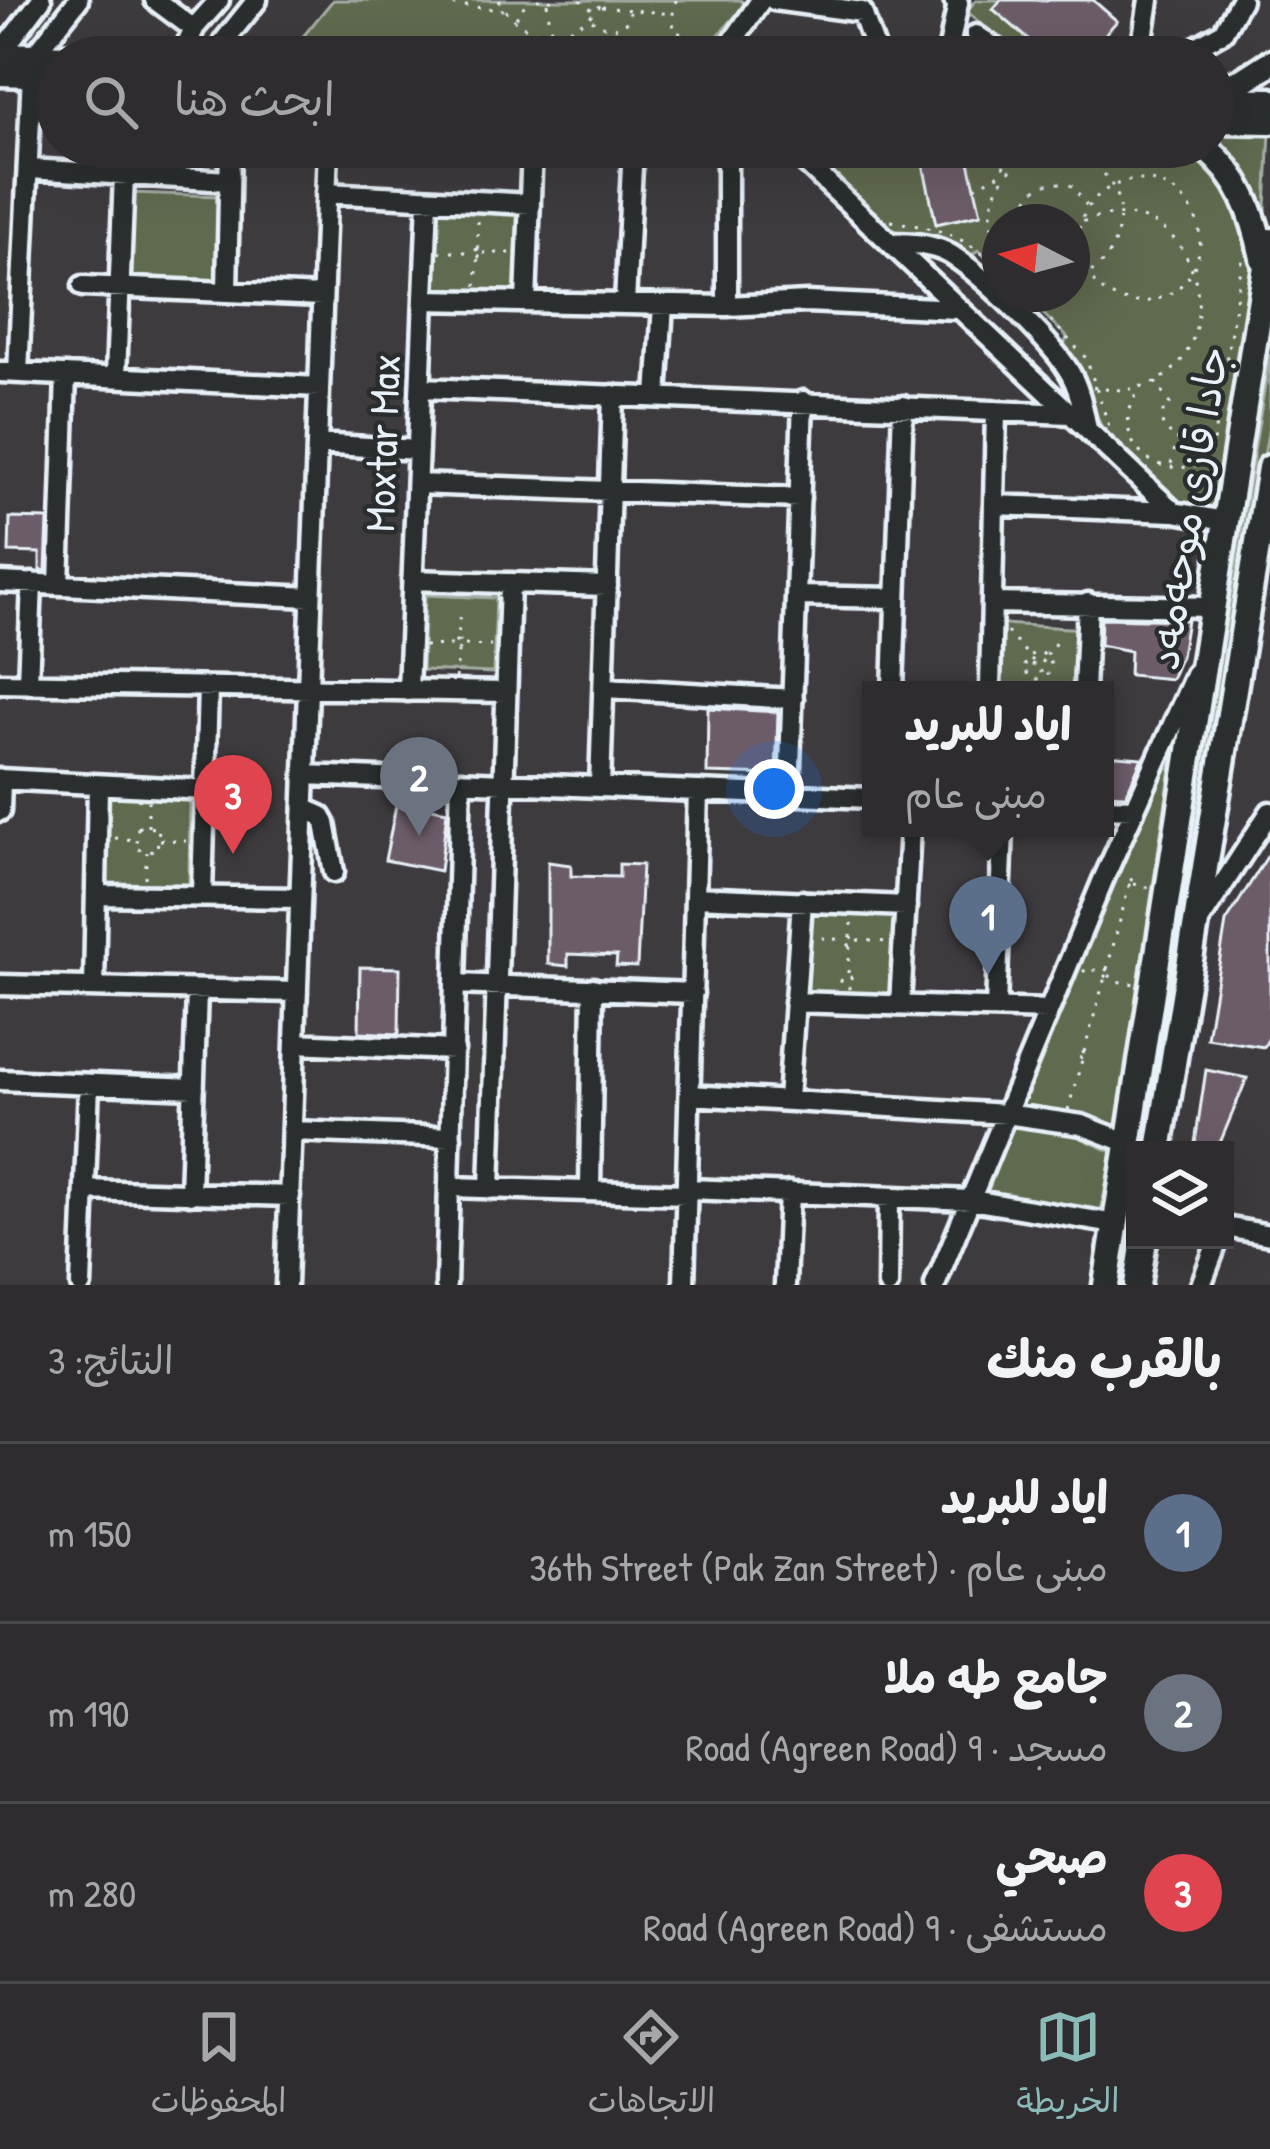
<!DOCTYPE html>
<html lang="ar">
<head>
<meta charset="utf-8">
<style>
	body { margin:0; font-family:"Patrick Hand","Playpen Sans Arabic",sans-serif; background:#363437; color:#f1f3f6; direction:rtl }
	.controls { position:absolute; right:36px; bottom:36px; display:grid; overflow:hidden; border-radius:0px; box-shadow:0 12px 48px #0002 }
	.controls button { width:108px; height:108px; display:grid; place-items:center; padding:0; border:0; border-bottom:3px solid #49484b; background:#2e2c2f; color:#f1f3f6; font:60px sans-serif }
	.compass { position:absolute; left:982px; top:204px; width:108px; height:108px; border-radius:50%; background:#2e2c2f; box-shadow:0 12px 48px #0002; rotate:276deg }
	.you { position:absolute; left:774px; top:789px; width:42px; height:42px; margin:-30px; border:9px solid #fff; border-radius:50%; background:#1a73e8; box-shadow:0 0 0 18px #1a73e833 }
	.badge { display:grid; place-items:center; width:78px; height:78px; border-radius:50%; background:#8bbbb9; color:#fff; font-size:39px; font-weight:700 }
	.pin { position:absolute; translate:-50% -99px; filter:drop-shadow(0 3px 6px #0008) }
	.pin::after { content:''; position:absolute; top:63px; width:42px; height:36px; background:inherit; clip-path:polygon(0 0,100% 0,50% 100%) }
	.popup { position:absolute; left:862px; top:681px; width:252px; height:156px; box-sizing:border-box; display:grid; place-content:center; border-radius:0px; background:#2e2c2f; filter:drop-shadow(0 3px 9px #0005); font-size:39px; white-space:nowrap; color:#a7a7aa }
	.popup b { font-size:45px; color:#f1f3f6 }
	.popup::after { content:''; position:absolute; left:50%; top:100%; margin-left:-24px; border:24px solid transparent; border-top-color:#2e2c2f }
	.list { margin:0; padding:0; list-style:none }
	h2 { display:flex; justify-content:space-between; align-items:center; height:156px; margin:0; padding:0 48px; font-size:51px }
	h2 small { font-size:39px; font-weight:400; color:#a7a7aa }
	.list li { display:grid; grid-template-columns:78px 1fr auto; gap:36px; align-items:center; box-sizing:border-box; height:180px; padding:0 48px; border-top:3px solid #49484b }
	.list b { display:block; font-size:45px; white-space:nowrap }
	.list p { margin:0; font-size:39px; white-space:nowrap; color:#a7a7aa }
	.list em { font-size:39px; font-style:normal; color:#a7a7aa }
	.icon { flex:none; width:66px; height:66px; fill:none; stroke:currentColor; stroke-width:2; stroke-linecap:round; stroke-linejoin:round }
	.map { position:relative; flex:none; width:1270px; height:1285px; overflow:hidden; direction:ltr }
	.search { position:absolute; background:#2e2c2f; box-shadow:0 12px 48px #0002; left:36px; right:36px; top:36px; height:132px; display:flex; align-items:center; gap:30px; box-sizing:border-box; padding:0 42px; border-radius:66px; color:#a7a7aa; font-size:45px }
	.sheet { height:696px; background:#2e2c2f }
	nav { display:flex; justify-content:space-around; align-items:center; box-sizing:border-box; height:168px; border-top:3px solid #49484b; background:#2e2c2f; font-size:33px; color:#a7a7aa }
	nav a { display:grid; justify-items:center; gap:6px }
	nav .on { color:#8bbbb9 }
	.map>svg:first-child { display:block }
	.green { fill:#616a50; stroke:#a4aea4; stroke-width:3; fill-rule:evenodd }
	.building { fill:#6c5c67; stroke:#e8f1f8; stroke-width:3 }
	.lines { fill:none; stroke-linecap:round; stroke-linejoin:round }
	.minor-casing { stroke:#e8f1f8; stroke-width:27 }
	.major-casing { stroke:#e8f1f8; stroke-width:33 }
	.path { stroke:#e8f1f8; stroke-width:3; stroke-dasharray:3 9; stroke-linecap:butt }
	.minor { stroke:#2a2d2e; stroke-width:18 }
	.major { stroke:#2a2d2e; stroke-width:24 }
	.labels { text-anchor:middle; stroke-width:9; stroke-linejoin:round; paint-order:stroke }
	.street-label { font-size:42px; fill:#e8f1f8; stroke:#2a2d2e }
</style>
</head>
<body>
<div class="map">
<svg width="1270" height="1285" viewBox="0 0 1270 1285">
	<rect width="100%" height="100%" fill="#3e3b3f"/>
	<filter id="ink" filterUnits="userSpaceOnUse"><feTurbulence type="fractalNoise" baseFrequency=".00833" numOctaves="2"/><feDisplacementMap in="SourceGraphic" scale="24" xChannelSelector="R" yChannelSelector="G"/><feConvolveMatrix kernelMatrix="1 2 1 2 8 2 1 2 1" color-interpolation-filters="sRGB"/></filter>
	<g filter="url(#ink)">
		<path class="green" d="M 333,0 L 740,0 L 746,4 L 699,57 L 379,57 L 291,51 Z
			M 976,0 L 1001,0 L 994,9 L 1049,57 L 1017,57 L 967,11 Z
			M 1213,130 L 1270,132 L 1265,226 L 1213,146 Z
			M 805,147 L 1177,147 L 1205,161 L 1225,183 L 1250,239 L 1251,281 L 1214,529 L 1187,525 L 1109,446 L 1080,374 L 1064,346 L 1067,337 L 1023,294 L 1072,294 L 1072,222 L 1000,222 L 1000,271 L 978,250 L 970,257 L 957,245 L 940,239 L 887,231 ZM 966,149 L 936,223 L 922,160 Z
			M 130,193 L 220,196 L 217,284 L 127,281 Z
			M 437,210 L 521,212 L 520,293 L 436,292 Z
			M 1270,354 L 1270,420 L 1257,500 L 1151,1150 L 1140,1150 Z
			M 425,595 L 496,598 L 493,673 L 422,670 Z
			M 1002,624 L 1084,629 L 1081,690 L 998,690 Z
			M 1175,740 L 1116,1132 L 1021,1109 Z
			M 108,797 L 190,798 L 189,884 L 106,883 Z
			M 809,906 L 895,910 L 890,999 L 804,995 Z
			M 1013,1126 L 1070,1133 L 1112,1152 L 1099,1222 L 981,1209 Z"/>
		<path class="building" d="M 1001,0 L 1093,0 L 1117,21 L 1085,57 L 1049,57 L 993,9 Z
			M 966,149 L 981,214 L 936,224 L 922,159 Z
			M 10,518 L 48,519 L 46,571 L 40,570 L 40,553 L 9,552 Z
			M 1101,618 L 1187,620 L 1181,656 L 1171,679 L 1129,675 L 1130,651 L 1100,645 Z
			M 708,708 L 778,712 L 776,775 L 707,773 Z
			M 1105,755 L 1142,758 L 1126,795 L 1105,794 Z
			M 397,801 L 447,811 L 440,871 L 385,860 Z
			M 1270,852 L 1270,1036 L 1264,1047 L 1207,1038 L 1226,922 Z
			M 548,862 L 571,865 L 571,876 L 619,877 L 619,864 L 642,865 L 637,967 L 616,966 L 617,956 L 568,954 L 568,966 L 548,964 Z
			M 360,967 L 400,968 L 399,1034 L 359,1032 Z
			M 1206,1070 L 1247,1078 L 1217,1150 L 1194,1150 Z"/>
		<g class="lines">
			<defs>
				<path id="minor" d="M 155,0 L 194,29
					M 774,0 L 862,12 L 878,57
					M 976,35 L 1008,57
					M 0,54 L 41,0
					M 34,56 L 78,0
					M 181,57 L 195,27 L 219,0
					M 229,57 L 224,41 L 257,0
					M 722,57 L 761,0
					M 947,57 L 958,3 L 954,0
					M 1140,57 L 1149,0
					M 1178,57 L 1223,32 L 1241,0
					M 727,147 L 727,306
					M 789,147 L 1174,512
					M 29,169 L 229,181
					M 326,193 L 530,204
					M 891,243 C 910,243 929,244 946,252 C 975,267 1048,339 1067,368 C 1079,386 1083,408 1087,429
					M 83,286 L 322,296
					M 227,292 L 230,147
					M 424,300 L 727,306 L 807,302 L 957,309
					M 526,302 L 532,147
					M 625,303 L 633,147
					M 0,372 L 319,387
					M 18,373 L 32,74
					M 116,376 L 124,175
					M 421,388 L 1070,414
					M 657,396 L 663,305
					M 317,444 L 418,450
					M 417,484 L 800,498
					M 995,505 L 1174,512 L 1225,521
					M 412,580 L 607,586
					M 0,582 L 311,597
					M 59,585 L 66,375
					M 798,596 L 894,598
					M 992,603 L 1211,607
					M 0,683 L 506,692
					M 28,683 L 32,583
					M 605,688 L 793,699
					M 893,690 L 903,406
					M 990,690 L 996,411
					M 1084,690 L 1088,603
					M 408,691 L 428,199
					M 305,775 L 871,798
					M 0,779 L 206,790
					M 600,787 L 613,395
					M 789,795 L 803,401
					M 1105,808 L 1133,809
					M 305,809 L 321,816 L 325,823 L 334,872
					M 0,811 L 1,779
					M 97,895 L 300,898
					M 202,895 L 208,688
					M 695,897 L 906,906
					M 1198,923 L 1270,812
					M 456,984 L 693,993
					M 0,985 L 297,992
					M 94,987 L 98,786
					M 794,1002 L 1048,1010
					M 900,1005 L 910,828
					M 996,1008 L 1003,828
					M 295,1043 L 454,1050
					M 0,1080 L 194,1088
					M 690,1095 L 1006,1114 L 1082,1125 L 1126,1142
					M 788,1100 L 802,901
					M 292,1131 L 451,1137
					M 450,1187 L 687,1194
					M 490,1189 L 510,583
					M 688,1189 L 971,1200 L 1115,1224
					M 85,1190 L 290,1196
					M 590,1191 L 593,988
					M 190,1194 L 197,991
					M 1225,1227 L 1270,1235
					M 81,1285 L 89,1084
					M 286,1285 L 328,147
					M 446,1285 L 461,781
					M 684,1285 L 698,791
					M 785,1285 L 789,1192
					M 888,1285 L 889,1197
					M 935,1285 L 1103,880 L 1196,673
					M 1201,1285 L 1218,1240"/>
				<path id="major" d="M 0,55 L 68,57
					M 0,73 L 57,75
					M 1213,91 L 1242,81 L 1270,63
					M 1213,100 L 1270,101
					M 1213,120 L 1270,121
					M 1204,147 C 1240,175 1254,214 1263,258
					M 1159,1150 L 1270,468
					M 1106,1285 L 1270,241
					M 1137,1285 L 1144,1240"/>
			</defs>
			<use href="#minor" class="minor-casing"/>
			<use href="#major" class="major-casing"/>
			<path class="path" d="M 445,0 L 445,4 L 504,10
				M 499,0 C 523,47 578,40 604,0
				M 537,0 L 559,0
				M 580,0 L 593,10
				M 676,0 L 672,18 L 675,32 L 703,39
				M 547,3 L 551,31
				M 602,7 L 672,14
				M 516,18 L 528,0
				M 592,20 L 600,26 L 619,28 L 629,20 L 630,12
				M 1137,147 L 1187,154
				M1078 241a61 61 0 1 1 122 0a61 61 0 1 1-122 0Z
				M 975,187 L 1002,173 L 1008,147
				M 891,221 C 942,230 961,233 1000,269
				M 1022,222 C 1022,192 1043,176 1072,186 L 1087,206
				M 1048,222 L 1047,210 L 1056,205 L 1065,210 L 1064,222
				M 1072,226 C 1221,158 1251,419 1092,387
				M 477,248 L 483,252 L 478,258 L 474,254 Z
				M 478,248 L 478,219
				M 1000,250 C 989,231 988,208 998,188 C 1037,111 1148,166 1113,246 C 1104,265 1092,274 1072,280
				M 439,252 L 474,252
				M 483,253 L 511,253
				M 476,286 L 478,258
				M 1026,294 L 1086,358 L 1109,426
				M 1155,382 L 1170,404 L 1164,409 C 1159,423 1163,433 1178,436 L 1170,468
				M 1142,385 C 1103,440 1154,485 1210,461 L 1243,256
				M 1007,632 L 1034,662
				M 458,640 L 463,646 L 458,650 L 453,645 L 458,640 L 460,609
				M 465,645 L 491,646
				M 424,646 L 451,645
				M1025 666a13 13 0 1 1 26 0a13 13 0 1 1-26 0Z
				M 1046,655 L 1057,641
				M1033 666a6 6 0 1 1 12 0a6 6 0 1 1-12 0Z
				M 456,678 L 458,652
				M 1028,690 L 1033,679
				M 138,827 L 159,828 L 157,851 L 136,849 Z
				M 148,827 L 148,801
				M 115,838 L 135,840
				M 160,840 L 186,841
				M 145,878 L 147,852
				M 1130,879 L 1135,882 L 1132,886 L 1127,884 Z
				M 1134,884 L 1152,888
				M 851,936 L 855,941 L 849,945 L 846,940 L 851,936 L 852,918
				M 822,938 L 844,940
				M 857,940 L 889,942
				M 1105,969 L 1110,972 L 1106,977 L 1102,973 Z
				M 1107,969 L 1129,886
				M 1083,970 L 1088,974 L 1095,970 L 1102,973
				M 848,973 L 850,946
				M 1109,975 L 1115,981 L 1135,984
				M841 982a6 6 0 1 1 12 0a6 6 0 1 1-12 0Z
				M 1082,1052 L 1086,1054 L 1084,1059 L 1079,1057 Z
				M 1084,1052 L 1105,977
				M 1068,1110 L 1082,1060"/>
			<use href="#minor" class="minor"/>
			<use href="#major" class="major"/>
		</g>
	</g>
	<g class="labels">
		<g class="street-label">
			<text transform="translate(382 443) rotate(-88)" y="15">Moxtar Max</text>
			<text transform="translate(1188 508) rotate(-81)" y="15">جادا قازی موحەمەد</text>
		</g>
	</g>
</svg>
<div class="controls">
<button><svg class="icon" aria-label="layers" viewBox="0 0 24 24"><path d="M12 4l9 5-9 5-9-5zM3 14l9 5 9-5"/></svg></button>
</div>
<svg class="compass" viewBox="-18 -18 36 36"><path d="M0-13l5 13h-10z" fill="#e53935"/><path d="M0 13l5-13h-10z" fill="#a7a7aa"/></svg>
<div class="you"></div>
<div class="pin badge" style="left:988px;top:975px;background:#5c6f8a">1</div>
<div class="popup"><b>اياد للبريد</b>مبنى عام</div>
<div class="pin badge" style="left:419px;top:836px;background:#6b7280">2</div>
<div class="pin badge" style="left:233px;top:854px;background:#e0444e">3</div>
<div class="search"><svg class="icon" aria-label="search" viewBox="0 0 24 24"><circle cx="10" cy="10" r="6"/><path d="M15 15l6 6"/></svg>ابحث هنا</div>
</div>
<section class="sheet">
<h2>بالقرب منك<small>النتائج: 3</small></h2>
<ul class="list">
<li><span class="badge" style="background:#5c6f8a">1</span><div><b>اياد للبريد</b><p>مبنى عام · 36th Street (Pak Zan Street)</p></div><em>150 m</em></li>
<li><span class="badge" style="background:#6b7280">2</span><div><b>جامع طه ملا</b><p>مسجد · 9 Road (Agreen Road)</p></div><em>190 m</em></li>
<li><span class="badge" style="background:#e0444e">3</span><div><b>صبحي</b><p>مستشفى · 9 Road (Agreen Road)</p></div><em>280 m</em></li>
</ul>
</section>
<nav>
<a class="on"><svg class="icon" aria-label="map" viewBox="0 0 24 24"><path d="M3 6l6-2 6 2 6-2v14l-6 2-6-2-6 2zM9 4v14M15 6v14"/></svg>الخريطة</a>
<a><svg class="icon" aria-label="directions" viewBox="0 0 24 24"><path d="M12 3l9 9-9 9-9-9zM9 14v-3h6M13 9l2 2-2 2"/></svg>الاتجاهات</a>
<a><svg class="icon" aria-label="saved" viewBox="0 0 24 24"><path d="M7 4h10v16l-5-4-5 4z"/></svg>المحفوظات</a>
</nav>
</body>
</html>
